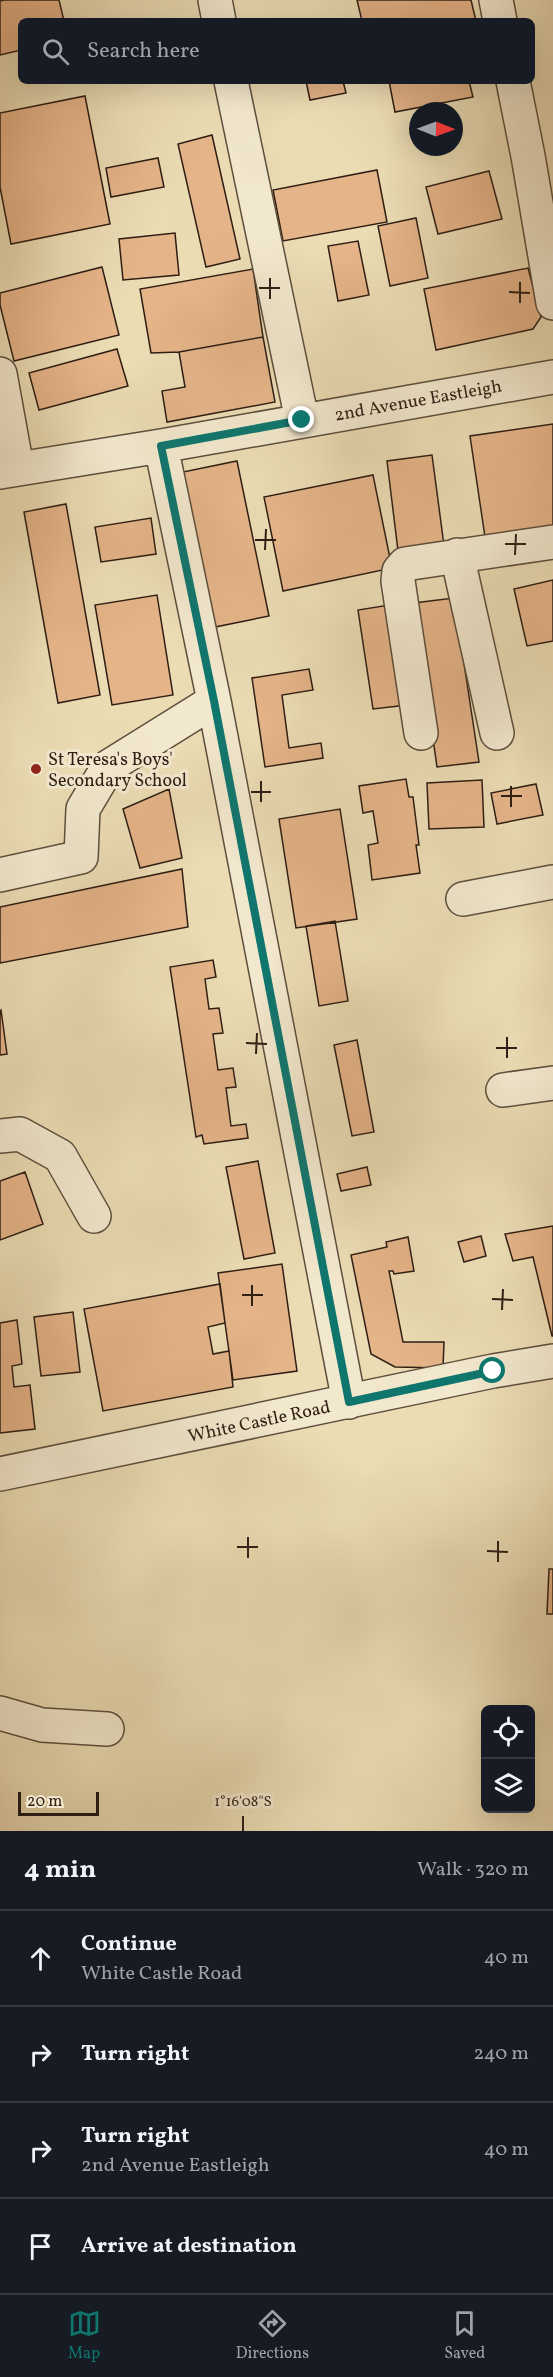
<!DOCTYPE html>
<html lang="en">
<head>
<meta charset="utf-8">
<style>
	body { margin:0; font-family:Vollkorn,serif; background:#20242c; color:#f1f3f6 }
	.controls { position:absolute; right:18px; bottom:18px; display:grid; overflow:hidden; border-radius:9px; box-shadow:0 6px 24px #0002 }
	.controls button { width:54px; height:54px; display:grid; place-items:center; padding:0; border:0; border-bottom:2px solid #363941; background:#171b24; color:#f1f3f6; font:30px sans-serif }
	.compass { position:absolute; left:409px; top:102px; width:54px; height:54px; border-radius:50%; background:#171b24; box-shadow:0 6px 24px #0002; rotate:91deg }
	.scale { position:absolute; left:18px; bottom:15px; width:81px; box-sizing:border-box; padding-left:6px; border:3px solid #2e1e15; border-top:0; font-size:16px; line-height:21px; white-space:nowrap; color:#2e1e15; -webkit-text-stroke:4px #f2e8ce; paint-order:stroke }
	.stop { position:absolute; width:18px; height:18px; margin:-14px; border:4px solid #0f766e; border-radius:50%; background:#fff }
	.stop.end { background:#0f766e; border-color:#fff; box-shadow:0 2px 6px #0008 }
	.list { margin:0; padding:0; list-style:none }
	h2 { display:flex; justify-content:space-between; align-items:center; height:78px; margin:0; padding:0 24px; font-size:26px }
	h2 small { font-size:20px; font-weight:400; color:#9ea1a6 }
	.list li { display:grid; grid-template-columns:39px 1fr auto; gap:18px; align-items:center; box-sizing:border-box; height:96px; padding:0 24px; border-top:2px solid #363941 }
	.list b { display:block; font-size:22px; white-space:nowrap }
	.list p { margin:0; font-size:20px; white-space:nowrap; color:#9ea1a6 }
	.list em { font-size:20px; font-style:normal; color:#9ea1a6 }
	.icon { flex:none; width:33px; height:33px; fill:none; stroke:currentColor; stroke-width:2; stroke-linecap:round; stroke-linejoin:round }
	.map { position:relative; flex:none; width:553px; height:1831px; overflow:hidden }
	.search { position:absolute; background:#171b24; box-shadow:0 6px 24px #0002; left:18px; right:18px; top:18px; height:66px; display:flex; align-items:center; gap:15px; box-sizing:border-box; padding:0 21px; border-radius:9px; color:#9ea1a6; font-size:22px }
	.sheet { height:462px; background:#171b24 }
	nav { display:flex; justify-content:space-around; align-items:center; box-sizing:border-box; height:84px; border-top:2px solid #363941; background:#171b24; font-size:16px; color:#9ea1a6 }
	nav a { display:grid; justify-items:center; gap:3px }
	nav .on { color:#0f766e }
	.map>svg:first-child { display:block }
	.building { fill:#e5b489; stroke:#2e1e15; stroke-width:1.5 }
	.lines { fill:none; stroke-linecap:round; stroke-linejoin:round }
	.minor-casing { stroke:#5d4e3d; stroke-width:36 }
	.minor { stroke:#f2e8ce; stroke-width:33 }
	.route { stroke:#0f766e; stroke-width:8 }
	.ticks { fill:none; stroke:#2e1e15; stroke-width:2 }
	.poi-dot { fill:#8f2418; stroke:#f2e8ce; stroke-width:2 }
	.labels { text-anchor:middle; stroke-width:6; stroke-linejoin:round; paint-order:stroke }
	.street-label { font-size:18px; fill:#2e1e15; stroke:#f2e8ce }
	.poi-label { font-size:18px; fill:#2e1e15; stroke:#f2e8ce; text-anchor:start }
	.ticks-label { font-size:15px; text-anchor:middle; fill:#2e1e15; stroke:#f2e8ce; stroke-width:6; stroke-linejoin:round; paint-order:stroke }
</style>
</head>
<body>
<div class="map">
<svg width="553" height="1831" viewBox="0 0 553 1831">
	<rect width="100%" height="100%" fill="#ebdcb4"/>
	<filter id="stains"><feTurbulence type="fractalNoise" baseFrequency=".00333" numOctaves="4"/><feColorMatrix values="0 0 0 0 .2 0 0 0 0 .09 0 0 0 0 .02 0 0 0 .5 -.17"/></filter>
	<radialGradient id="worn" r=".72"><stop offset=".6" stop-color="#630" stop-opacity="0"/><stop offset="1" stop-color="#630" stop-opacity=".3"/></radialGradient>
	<path class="building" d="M 4,0 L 59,0 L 64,21 L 21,21 L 21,50 L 0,55 L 0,1 Z
		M 357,0 L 471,0 L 476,21 L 362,21 Z
		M 306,81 L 343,81 L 346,93 L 310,100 Z
		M 389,81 L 469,81 L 473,97 L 395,112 Z
		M 85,96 L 110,224 L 11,244 L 0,187 L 0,113 Z
		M 212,135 L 240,259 L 206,267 L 178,144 Z
		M 158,158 L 164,187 L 111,197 L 106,168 Z
		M 377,170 L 387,222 L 283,241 L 273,190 Z
		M 489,171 L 502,219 L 438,234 L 426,187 Z
		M 416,218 L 428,278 L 390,286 L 378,226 Z
		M 175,233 L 179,275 L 123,280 L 119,239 Z
		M 358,241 L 369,295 L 338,301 L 328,246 Z
		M 102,267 L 119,335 L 14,361 L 0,305 L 0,293 Z
		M 528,268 L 541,317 L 533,329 L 436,350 L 424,289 Z
		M 253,269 L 263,337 L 179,352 L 151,353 L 140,289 Z
		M 263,337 L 275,402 L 167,422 L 162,391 L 185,387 L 179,352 Z
		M 117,349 L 128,386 L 39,410 L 29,373 Z
		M 553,424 L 553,528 L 485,537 L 470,436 Z
		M 432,455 L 445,553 L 399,559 L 387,461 Z
		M 237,461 L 269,616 L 215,627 L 183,472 Z
		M 373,475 L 392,568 L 283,591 L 264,497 Z
		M 66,504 L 100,695 L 58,703 L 24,512 Z
		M 151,518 L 156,554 L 101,562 L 95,527 Z
		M 553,580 L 553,641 L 527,646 L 514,589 Z
		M 157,595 L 173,695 L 112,705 L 95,605 Z
		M 454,598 L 479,762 L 437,767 L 414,603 Z
		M 389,605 L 407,705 L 373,709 L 358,610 Z
		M 309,669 L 313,690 L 282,695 L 289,748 L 321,743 L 323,758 L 265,767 L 252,678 Z
		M 406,779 L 409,797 L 413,797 L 419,845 L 416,845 L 420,873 L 372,880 L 368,845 L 378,843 L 373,811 L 363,813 L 359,786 Z
		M 482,780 L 484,827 L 429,829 L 427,783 Z
		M 536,784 L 543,815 L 497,824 L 491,793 Z
		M 169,789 L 182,858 L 140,868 L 123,809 Z
		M 340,809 L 357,919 L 296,928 L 279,819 Z
		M 182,869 L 188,927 L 0,963 L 0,907 Z
		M 335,921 L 348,1001 L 319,1006 L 306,926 Z
		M 213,960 L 216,977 L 205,979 L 209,1009 L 219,1008 L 223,1033 L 213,1034 L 218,1070 L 233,1068 L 236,1087 L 226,1088 L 231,1126 L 246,1124 L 248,1138 L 204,1144 L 202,1135 L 196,1137 L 170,967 Z
		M 1,1010 L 7,1054 L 0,1055 L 0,1011 Z
		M 357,1040 L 374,1132 L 352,1136 L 334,1045 Z
		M 258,1161 L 275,1253 L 244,1259 L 226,1167 Z
		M 367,1167 L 371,1185 L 341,1191 L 337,1174 Z
		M 25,1172 L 43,1224 L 0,1240 L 0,1181 Z
		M 553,1226 L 553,1336 L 552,1336 L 533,1257 L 513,1261 L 505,1234 Z
		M 481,1236 L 486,1256 L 464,1262 L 458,1242 Z
		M 408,1237 L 414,1271 L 394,1274 L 393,1271 L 389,1271 L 403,1342 L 444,1342 L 443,1368 L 395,1367 L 371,1354 L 351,1255 L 387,1247 L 386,1242 Z
		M 282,1264 L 297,1371 L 233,1380 L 218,1273 Z
		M 220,1284 L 225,1323 L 208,1327 L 213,1354 L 229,1351 L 233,1387 L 103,1411 L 84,1309 Z
		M 73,1312 L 80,1372 L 41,1376 L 34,1317 Z
		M 17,1320 L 22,1364 L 12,1366 L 14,1387 L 30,1385 L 35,1429 L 0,1433 L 0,1323 Z
		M 549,1569 L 553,1569 L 553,1614 L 547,1614 Z"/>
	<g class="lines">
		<defs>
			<path id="minor" d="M 215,0 L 219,21
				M 496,0 L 500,21
				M 231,81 L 302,420
				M 513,81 L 528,156 L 553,303
				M 0,374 L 17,468
				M 161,446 L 214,701 L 349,1402
				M 0,472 L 161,446 L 553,377
				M 457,555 L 497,733
				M 421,733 L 398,581 L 399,571 L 405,564 L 553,542
				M 0,875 L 81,857 L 83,809 L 108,767 L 214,701
				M 463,899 L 553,882
				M 503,1090 L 553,1083
				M 0,1136 L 20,1134 L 60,1156 L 94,1216
				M 0,1474 L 493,1371 L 553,1361
				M 0,1713 L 42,1725 L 107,1729"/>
		</defs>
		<use href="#minor" class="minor-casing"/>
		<use href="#minor" class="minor"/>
	</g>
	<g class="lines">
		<path class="route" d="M 302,420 L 161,446 L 214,701 L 349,1402 L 493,1371"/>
	</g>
	<path class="ticks" d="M 259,288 L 280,288M 509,292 L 530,293M 270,299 L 270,278M 520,303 L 520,282M 255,540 L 276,540M 505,544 L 526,544M 265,550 L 266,529M 515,555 L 516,534M 251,792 L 271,792M 501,796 L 522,796M 261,802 L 261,781M 511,807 L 511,786M 246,1043 L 267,1044M 496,1048 L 517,1048M 256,1054 L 257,1033M 507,1058 L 507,1037M 242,1295 L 263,1295M 492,1299 L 513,1300M 252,1306 L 252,1285M 502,1310 L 503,1289M 237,1547 L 258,1547M 487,1551 L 508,1552M 248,1558 L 248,1537M 498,1562 L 498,1541M 243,1831 L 243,1816"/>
	<circle class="poi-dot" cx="36" cy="769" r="6"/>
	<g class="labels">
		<g class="street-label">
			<text transform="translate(418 400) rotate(-10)" y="6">2nd Avenue Eastleigh</text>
			<text transform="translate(259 1421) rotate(-12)" y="6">White Castle Road</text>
		</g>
		<g class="poi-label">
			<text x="48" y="765">St Teresa's Boys'<tspan x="48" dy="21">Secondary School</tspan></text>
		</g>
	</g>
	<g class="ticks-label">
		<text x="243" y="1806">1°16'08"S</text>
	</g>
	<rect width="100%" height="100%" filter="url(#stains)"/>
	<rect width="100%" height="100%" fill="url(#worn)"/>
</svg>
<div class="controls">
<button><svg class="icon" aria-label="locate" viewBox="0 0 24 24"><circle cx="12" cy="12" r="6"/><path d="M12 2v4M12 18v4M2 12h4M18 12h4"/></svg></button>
<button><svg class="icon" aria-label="layers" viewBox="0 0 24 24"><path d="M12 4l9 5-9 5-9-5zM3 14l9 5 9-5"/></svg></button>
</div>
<svg class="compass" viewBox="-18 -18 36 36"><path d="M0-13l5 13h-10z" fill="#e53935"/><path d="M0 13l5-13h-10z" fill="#9ea1a6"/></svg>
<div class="scale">20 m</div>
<div class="stop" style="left:493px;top:1371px"></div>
<div class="stop end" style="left:302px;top:420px"></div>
<div class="search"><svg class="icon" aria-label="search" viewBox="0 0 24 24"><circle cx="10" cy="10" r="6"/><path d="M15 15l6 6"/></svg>Search here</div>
</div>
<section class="sheet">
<h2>4 min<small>Walk · 320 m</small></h2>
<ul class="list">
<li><svg class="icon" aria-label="ahead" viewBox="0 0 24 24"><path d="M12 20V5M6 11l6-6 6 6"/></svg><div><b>Continue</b><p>White Castle Road</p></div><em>40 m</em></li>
<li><svg class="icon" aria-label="right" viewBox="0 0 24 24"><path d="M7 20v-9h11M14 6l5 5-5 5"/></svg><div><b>Turn right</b></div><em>240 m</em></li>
<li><svg class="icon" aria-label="right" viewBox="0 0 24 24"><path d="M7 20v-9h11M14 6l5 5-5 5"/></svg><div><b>Turn right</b><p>2nd Avenue Eastleigh</p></div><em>40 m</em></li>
<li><svg class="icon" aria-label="arrive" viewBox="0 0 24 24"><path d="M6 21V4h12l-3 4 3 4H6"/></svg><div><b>Arrive at destination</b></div></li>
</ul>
</section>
<nav>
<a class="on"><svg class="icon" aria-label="map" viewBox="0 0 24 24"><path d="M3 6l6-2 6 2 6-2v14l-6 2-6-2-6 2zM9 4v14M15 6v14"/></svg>Map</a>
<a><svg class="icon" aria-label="directions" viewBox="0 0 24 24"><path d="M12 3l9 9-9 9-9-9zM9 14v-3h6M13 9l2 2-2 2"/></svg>Directions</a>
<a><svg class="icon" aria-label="saved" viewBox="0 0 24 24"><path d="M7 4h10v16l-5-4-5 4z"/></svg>Saved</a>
</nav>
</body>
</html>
